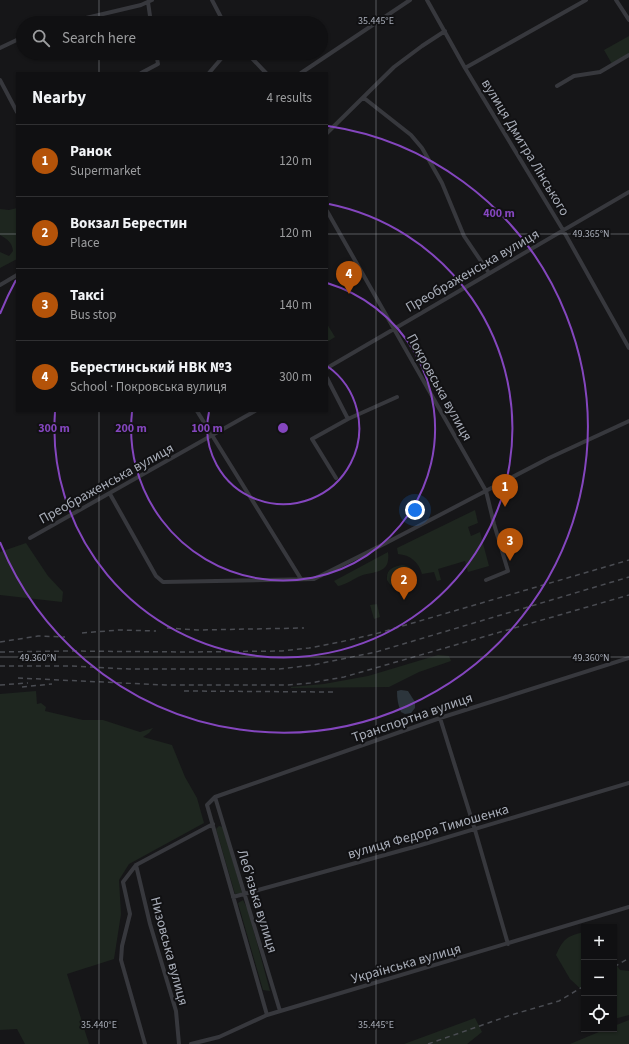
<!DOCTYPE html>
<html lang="en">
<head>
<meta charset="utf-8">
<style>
	body { margin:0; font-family:"Source Sans 3",sans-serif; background:#1e1e20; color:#f1f3f6 }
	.controls { position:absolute; right:12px; bottom:12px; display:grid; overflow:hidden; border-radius:0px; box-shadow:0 1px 3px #0004 }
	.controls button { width:36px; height:36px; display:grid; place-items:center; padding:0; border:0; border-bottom:1px solid #303032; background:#101012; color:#f1f3f6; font:20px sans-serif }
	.you { position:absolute; left:415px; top:510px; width:14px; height:14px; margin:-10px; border:3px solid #fff; border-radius:50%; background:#1a73e8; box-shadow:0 0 0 6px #1a73e833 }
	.badge { display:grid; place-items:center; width:26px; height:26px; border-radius:50%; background:#b45309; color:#fff; font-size:13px; font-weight:700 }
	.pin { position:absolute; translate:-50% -33px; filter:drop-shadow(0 1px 2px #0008) }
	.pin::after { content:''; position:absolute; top:21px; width:14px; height:12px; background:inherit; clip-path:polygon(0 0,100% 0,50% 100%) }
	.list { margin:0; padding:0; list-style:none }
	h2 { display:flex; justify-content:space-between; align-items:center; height:52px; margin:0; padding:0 16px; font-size:17px }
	h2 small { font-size:13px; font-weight:400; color:#9c9d9f }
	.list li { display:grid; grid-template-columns:26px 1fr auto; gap:12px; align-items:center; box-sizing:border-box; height:72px; padding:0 16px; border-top:1px solid #303032 }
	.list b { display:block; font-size:15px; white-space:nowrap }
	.list p { margin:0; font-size:13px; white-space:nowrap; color:#9c9d9f }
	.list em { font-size:13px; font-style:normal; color:#9c9d9f }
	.icon { flex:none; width:22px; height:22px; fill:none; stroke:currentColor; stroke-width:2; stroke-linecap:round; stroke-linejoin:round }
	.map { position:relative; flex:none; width:629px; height:1044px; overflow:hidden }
	.search { position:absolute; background:#101012; box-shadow:0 1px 3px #0004; left:16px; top:16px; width:312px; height:44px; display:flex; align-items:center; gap:10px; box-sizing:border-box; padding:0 14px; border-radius:22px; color:#9c9d9f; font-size:15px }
	.panel { position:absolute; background:#101012; box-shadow:0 1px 3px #0004; left:16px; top:72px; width:312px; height:340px; border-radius:0px }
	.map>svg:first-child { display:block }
	.green { fill:#1e261f; fill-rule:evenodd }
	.water { fill:#2c353c }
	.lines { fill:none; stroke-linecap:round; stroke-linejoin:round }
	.minor { stroke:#37383d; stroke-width:4 }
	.rail { stroke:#4a4c52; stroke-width:1.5; stroke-dasharray:5 4; stroke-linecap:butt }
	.ticks { fill:none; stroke:#a8adb8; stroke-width:1; stroke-opacity:0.45 }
	.ring { fill:none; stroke:#8446be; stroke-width:2 }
	.labels { text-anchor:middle; stroke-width:4; stroke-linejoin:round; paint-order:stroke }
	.street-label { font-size:14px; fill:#a8adb8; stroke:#111113 }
	.ticks-label { font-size:10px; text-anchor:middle; fill:#a8adb8; stroke:#111113; stroke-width:4; stroke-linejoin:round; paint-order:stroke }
	.centre { fill:#8446be; stroke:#111113; stroke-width:2 }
	.ring-label { font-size:12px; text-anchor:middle; font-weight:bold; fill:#8446be; stroke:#111113; stroke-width:4; stroke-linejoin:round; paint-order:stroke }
</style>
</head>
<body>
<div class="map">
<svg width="629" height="1044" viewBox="0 0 629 1044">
	<rect width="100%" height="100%" fill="#161618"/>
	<path class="green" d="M 629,36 L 629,53 L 612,64 L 604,50 Z
		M 17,208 L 17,259 L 0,268 L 0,252 L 9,256 L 13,251 C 12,242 7,239 0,235 L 0,209 L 9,210 Z
		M 327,324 L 335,337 L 327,342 Z
		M 475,510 L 478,523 L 468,527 L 471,536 L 480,532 L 489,566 L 468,572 L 465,561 L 438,569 L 441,580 L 437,581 L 434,572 L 422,574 C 419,562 410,555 398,554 L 397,548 Z
		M 26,543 L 48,576 L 63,592 L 62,602 L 0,595 L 0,552 Z
		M 388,552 C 391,576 372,570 358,577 C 352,580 345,585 338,586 L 334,581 Z
		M 402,565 C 429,568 399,602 387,580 C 386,569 393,567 402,565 ZM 399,570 L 403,571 L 405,574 L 404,580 L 401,582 L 397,581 L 394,578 L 395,572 Z
		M 377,604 L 380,617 L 374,619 L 370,605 Z
		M 438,655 L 449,656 L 451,661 L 419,672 L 389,687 L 291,688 L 291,687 L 324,684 L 368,676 Z
		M 36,691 L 37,704 L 41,703 L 46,707 L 45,711 L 83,720 L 103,720 L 140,732 L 153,728 L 149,733 L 143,737 L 172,745 L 185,777 L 197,798 L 204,823 L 129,864 L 119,880 L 121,914 L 114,959 L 67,974 L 89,1044 L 25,1044 L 17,1029 L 0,1030 L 0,694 Z
		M 219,826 L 223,827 L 242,893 L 235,894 L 216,829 Z
		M 243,900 L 248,910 L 270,991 L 263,990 L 238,903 Z
		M 584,932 L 584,992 L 570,979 L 556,955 C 563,939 567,936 584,932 Z
		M 614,961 L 620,970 L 629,971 L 629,1015 L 614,1019 Z
		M 475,1018 L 482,1032 L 467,1044 L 404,1044 Z
		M 629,1020 L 629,1044 L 570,1044 L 606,1029 L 614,1029 L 614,1026 Z"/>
	<path class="water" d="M 401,690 L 408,691 L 415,702 L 415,708 L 411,713 L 405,714 L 401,712 C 398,705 397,699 397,691 Z"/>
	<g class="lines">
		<path class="minor" d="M 212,0 L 224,23
			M 427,0 L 465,68 L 563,230 L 629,348
			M 616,0 L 629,20
			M 148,2 L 151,23
			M 65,23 L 141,5 L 152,0
			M 0,48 L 23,37
			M 247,53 L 266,73
			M 465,68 L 586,0
			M 141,73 L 158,64 L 156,53
			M 209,73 L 226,53
			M 301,73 L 410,0
			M 0,80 L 17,112
			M 557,86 L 574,76 L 600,72 L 629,55
			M 364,98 L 411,135 L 422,148 L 442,183 L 464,236 L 489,273
			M 327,133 L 394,67 L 422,46 L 445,31
			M 327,211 L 486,491 L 494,524 L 508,571 L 486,580
			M 0,285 L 17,275
			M 327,368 L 629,192
			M 327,378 L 348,419
			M 197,411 L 301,579
			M 336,478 L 312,439 L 348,419 L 397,397
			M 110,494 L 156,576 L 163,582 L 314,579 L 386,543 L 549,458 L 629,421
			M 30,538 L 255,411
			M 440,718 L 475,830 L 508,944
			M 215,797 L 280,1011
			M 136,865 L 150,924 L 176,1011 L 179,1044
			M 233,897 L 421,845 L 629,783
			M 267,1015 L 207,805 L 215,797 L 440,718 L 629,658
			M 145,1044 L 121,960 L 122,946 L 130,914 L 123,882 L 136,865 L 213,824
			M 191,1044 L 219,1037 L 267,1015 L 629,907"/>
		<path class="rail" d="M 167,628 L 197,630 L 304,628
			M 82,633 L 119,630 L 156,631
			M 0,642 L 38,636 L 65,637
			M 0,652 L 69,651 L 186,652 L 282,651 L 309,648 L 340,642 L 375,634 L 629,560
			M 0,666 L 70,666 L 129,669 L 279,669 L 313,665 L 376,652 L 629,577
			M 18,678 L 165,685 L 288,685 L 310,683 L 344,677 L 629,595
			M 0,685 L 28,683
			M 22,687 L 52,684
			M 184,691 L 333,692
			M 614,967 L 629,958
			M 428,1044 L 511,1015 L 559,1001 L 584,986"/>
	</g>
	<path class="ticks" d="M 99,0 L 99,23M 376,0 L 376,1044M 99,53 L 99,73M 0,234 L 17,234M 327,234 L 629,234M 99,411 L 99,1044M 0,657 L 629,657"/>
	<g class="ring">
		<path d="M327 366A76 76 0 1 1 209 412"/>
		<path d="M327 283A152 152 0 1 1 132 412"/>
		<path d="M329 204A229 229 0 1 1 55 412"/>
		<path d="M0 314A305 305 0 0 1 16 280M328 126A305 305 0 1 1 0 542"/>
	</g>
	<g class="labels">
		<g class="street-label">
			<text transform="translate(526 147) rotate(59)" y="5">вулиця Дмитра Лінського</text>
			<text transform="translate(472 270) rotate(-30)" y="5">Преображенська вулиця</text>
			<text transform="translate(440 387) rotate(61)" y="5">Покровська вулиця</text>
			<text transform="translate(106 483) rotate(-29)" y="5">Преображенська вулиця</text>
			<text transform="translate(412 717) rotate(-19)" y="5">Транспортна вулиця</text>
			<text transform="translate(428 831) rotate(-16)" y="5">вулиця Федора Тимошенка</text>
			<text transform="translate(258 901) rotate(73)" y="5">Леб'язька вулиця</text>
			<text transform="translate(170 951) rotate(75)" y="5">Низовська вулиця</text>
			<text transform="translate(406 963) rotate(-16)" y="5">Українська вулиця</text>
		</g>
	</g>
	<g class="ticks-label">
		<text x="376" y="24">35.445°E</text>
		<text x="591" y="237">49.365°N</text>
		<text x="38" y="661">49.360°N</text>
		<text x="591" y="661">49.360°N</text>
		<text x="99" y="1028">35.440°E</text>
		<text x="376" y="1028">35.445°E</text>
	</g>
	<circle cx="283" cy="428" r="6" class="centre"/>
	<g class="ring-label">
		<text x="499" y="217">400 m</text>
		<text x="54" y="432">300 m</text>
		<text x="131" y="432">200 m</text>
		<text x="207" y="432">100 m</text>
	</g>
</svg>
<div class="controls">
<button>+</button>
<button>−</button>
<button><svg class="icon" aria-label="locate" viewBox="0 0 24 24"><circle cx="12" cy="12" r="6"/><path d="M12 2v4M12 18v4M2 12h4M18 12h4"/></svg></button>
</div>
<div class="you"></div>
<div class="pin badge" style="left:505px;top:507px">1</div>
<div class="pin badge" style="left:404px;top:600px">2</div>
<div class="pin badge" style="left:510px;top:561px">3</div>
<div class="pin badge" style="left:349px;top:294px">4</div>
<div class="search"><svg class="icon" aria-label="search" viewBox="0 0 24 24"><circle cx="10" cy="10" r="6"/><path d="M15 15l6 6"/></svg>Search here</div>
<section class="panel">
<h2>Nearby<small>4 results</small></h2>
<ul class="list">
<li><span class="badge">1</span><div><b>Ранок</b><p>Supermarket</p></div><em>120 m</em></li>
<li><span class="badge">2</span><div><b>Вокзал Берестин</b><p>Place</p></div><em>120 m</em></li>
<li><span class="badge">3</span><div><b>Таксі</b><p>Bus stop</p></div><em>140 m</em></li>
<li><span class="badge">4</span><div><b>Берестинський НВК №3</b><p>School · Покровська вулиця</p></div><em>300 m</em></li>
</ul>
</section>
</div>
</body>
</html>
